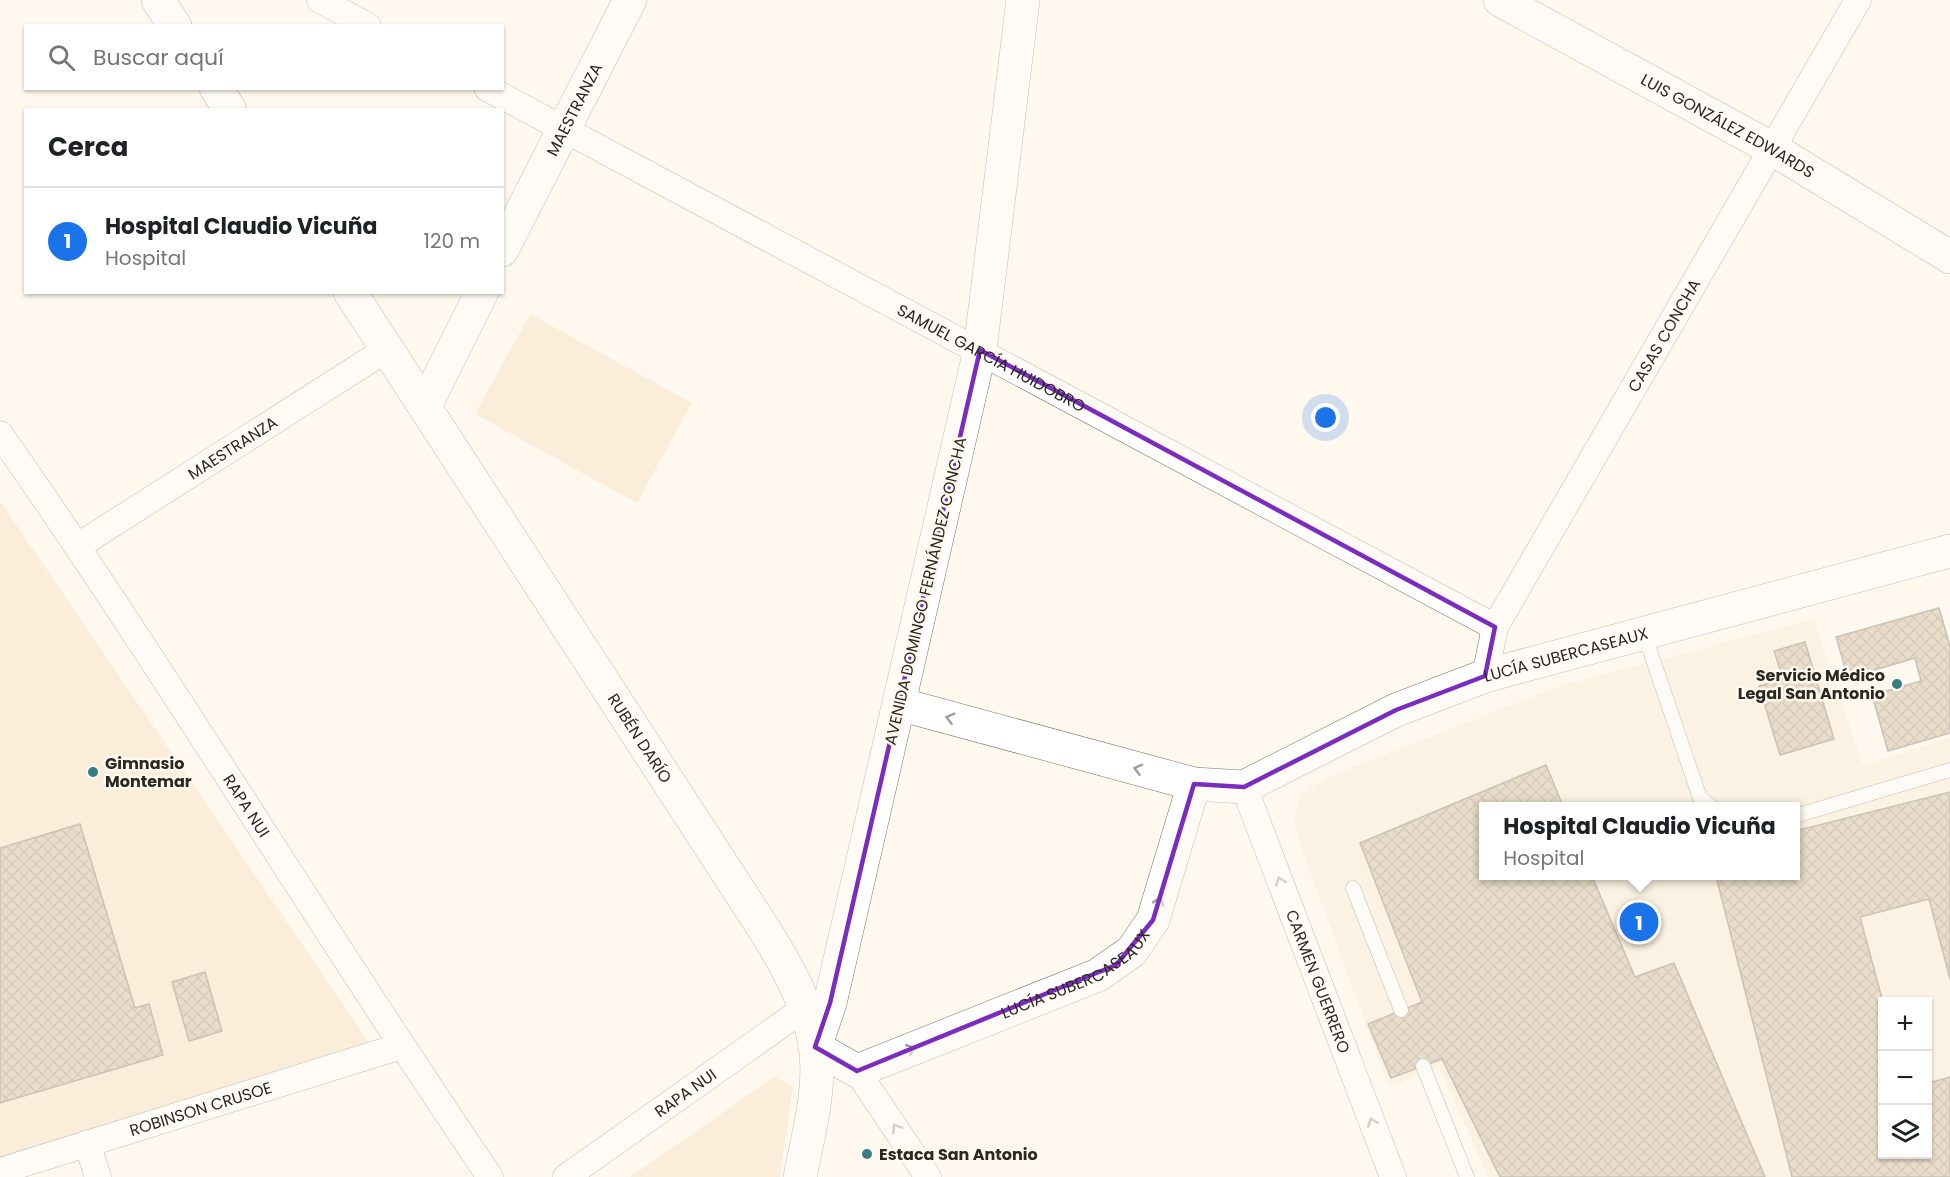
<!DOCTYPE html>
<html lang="es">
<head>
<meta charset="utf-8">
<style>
	body { margin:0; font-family:Poppins,sans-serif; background:#f2f2f2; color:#202124 }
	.controls { position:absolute; right:18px; bottom:18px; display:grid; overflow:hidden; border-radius:0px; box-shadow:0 2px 4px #0004 }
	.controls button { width:54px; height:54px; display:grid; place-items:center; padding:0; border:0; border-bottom:2px solid #e0e0e0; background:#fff; color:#202124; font:30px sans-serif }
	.you { position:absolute; left:1326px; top:418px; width:21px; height:21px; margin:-15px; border:4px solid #fff; border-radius:50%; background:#1a73e8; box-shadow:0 0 0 9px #1a73e833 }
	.badge { display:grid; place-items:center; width:39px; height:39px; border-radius:50%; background:#1a73e8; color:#fff; font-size:20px; font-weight:700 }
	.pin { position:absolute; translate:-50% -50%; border:3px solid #fff; box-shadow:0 2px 6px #0006 }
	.popup { position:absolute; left:1479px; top:802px; width:321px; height:78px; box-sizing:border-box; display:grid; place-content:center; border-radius:0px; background:#fff; filter:drop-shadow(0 2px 4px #0005); font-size:20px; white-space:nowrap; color:#757577 }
	.popup b { font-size:22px; color:#202124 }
	.popup::after { content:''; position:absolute; left:50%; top:100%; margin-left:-12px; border:12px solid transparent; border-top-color:#fff }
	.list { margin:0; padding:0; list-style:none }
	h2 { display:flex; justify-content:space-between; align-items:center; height:78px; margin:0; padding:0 24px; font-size:26px }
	h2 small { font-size:20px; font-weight:400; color:#757577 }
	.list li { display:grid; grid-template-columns:39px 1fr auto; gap:18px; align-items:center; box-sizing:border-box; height:108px; padding:0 24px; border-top:2px solid #e0e0e0 }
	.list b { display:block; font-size:22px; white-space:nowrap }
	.list p { margin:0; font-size:20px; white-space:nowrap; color:#757577 }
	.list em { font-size:20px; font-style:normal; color:#757577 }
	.icon { flex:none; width:33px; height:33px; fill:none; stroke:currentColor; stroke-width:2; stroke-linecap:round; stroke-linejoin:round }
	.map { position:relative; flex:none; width:1950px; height:1177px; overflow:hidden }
	.search { position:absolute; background:#fff; box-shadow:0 2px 4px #0004; left:24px; top:24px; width:480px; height:66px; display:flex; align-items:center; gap:15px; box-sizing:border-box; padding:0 21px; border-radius:0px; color:#757577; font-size:22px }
	.panel { position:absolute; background:#fff; box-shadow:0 2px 4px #0004; left:24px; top:108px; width:480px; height:186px; border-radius:0px }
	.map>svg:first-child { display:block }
	.built { fill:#f9ebd4; fill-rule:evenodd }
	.park { fill:#f6e2c2 }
	.building { fill:url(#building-cross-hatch); stroke:#8b8273; stroke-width:1.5 }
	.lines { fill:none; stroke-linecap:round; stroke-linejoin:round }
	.service-casing { stroke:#7f7667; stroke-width:15 }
	.minor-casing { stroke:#7f7667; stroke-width:27 }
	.tertiary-casing { stroke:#7f7667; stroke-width:34 }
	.secondary-casing { stroke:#7f7667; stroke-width:34 }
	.service { stroke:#fff; stroke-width:14 }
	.minor { stroke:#fff; stroke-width:26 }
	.tertiary { stroke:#fff; stroke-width:33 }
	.secondary { stroke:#fff; stroke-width:33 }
	.oneway { stroke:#a09e9b }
	.marked { fill:none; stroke:#7b2cbf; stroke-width:4.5; stroke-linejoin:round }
	.poi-dot { fill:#347d82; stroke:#fef8ee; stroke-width:2 }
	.labels { text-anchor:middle; stroke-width:5; stroke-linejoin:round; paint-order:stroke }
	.street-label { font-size:16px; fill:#2b2721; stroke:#fef8ee }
	.poi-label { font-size:16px; font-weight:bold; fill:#2b2721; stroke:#fef8ee; text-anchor:start }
</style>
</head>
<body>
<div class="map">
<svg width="1950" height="1177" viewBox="0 0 1950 1177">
	<defs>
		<pattern id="building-cross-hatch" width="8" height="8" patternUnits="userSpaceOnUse" patternTransform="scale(1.5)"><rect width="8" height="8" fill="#d0bb99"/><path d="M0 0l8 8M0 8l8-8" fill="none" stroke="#a9987c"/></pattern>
	</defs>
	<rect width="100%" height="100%" fill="#fef8ee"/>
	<path class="built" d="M 1814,619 L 1863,765 L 1950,738 L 1950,1177 L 1488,1177 L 1439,1068 L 1389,1087 L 1299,842 L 1294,818 L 1301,798 L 1317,783 L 1335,774 L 1560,686 ZM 1483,806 L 1795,806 L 1795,876 L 1483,876 ZM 1882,1002 L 1928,1002 L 1928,1154 L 1882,1154 Z"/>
	<path class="park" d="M 530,314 L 692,403 L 637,503 L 475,414 Z
		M 0,501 L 370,1044 L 0,1157 Z
		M 774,1077 L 793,1086 L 780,1177 L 630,1177 Z"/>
	<path class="building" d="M 1939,608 L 1950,646 L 1950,733 L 1888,751 L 1872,695 L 1921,681 L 1915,658 L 1848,678 L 1836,637 Z
		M 1805,642 L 1834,739 L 1780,755 L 1759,686 L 1783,679 L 1774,651 Z
		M 1546,765 L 1563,806 L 1483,806 L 1483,876 L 1592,876 L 1635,977 L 1674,963 L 1765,1177 L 1500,1177 L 1442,1059 L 1391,1078 L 1368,1024 L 1422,1002 L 1360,843 Z
		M 1950,792 L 1950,979 L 1929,899 L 1860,917 L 1883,1002 L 1882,1154 L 1928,1154 L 1928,1083 L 1950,1077 L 1950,1177 L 1792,1177 L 1716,876 L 1795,876 L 1795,831 Z
		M 80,824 L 135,1008 L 149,1004 L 163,1055 L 0,1103 L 0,848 Z
		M 205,972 L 222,1031 L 189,1041 L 172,982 Z"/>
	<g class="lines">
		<defs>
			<path id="service" d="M 1644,633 L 1700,798 L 1711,806
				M 1795,816 L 1950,770
				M 1353,888 L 1401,1010
				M 1423,1066 L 1467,1177"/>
			<g id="minor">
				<path d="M 320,0 L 368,26"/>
				<path id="s1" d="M 487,88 L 1495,627"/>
				<path id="s2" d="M 0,434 C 170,677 323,932 490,1177"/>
				<path id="s3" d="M 78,546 L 387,349"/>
				<path id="s4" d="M 1485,676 L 1495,627 L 1858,0"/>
				<path id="s5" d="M 1244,787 L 1393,1177"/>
				<path d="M 857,1071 L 928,1177"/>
				<path d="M 87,1143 L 98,1177"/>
				<path id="s6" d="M 0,1171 L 401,1046"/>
				<path id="s7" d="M 566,1177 L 805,1008"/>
			</g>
			<g id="tertiary">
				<path id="s8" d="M 1023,0 L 980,350 L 830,1003 L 815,1047 L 857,1071 L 1098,975 L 1132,951 L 1153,920 L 1194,784"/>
				<path id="s9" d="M 1500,0 L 1771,148 L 1950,257"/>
				<path id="s10" d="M 502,250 L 630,0"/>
				<path d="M 425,406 L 482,292"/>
				<path id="s11" d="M 899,704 L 1194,784 L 1244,787 L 1396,710 L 1485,676 L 1950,551"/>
			</g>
			<g id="secondary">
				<path d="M 158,0 L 175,26"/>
				<path d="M 216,88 L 230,110"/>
				<path id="s12" d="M 350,292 L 766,932 C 788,968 808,1003 815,1045 C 822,1088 808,1135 800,1177"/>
			</g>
		</defs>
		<use href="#service" class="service-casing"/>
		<use href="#minor" class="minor-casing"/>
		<use href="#tertiary" class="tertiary-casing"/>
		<use href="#secondary" class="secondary-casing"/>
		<use href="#service" class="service"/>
		<use href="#minor" class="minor"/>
		<use href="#tertiary" class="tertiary"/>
		<use href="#secondary" class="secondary"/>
	</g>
	<defs><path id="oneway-chevron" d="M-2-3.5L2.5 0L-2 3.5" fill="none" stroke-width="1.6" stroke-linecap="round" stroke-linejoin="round" transform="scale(1.5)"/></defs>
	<g class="oneway">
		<use href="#oneway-chevron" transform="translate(950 718) rotate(-165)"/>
		<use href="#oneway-chevron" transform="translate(1138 769) rotate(-165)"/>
		<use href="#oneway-chevron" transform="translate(1280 881) rotate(-111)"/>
		<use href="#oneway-chevron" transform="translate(1159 901) rotate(-72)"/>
		<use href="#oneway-chevron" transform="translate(911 1049) rotate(-22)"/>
		<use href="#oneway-chevron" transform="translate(1372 1122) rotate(-111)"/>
		<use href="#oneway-chevron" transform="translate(896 1128) rotate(-124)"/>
	</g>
	<path d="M0 0H1950V1177H0ZM 980,350 L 1495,627 L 1485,676 L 1396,710 L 1244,787 L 1194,784 L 1153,920 L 1116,965 L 857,1071 L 815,1047 L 830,1003 Z" fill="#fef8ee" fill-opacity=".55" fill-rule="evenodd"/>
	<path class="marked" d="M 980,350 L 1495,627 L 1485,676 L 1396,710 L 1244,787 L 1194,784 L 1153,920 L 1116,965 L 857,1071 L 815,1047 L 830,1003 Z"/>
	<g class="poi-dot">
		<circle cx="1897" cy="684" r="6"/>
		<circle cx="93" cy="772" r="6"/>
		<circle cx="867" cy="1154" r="6"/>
	</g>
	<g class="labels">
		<g class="street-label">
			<text dy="6" stroke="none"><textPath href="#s10" startOffset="158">MAESTRANZA</textPath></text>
			<text dy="6" stroke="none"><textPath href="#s9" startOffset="260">LUIS GONZÁLEZ EDWARDS</textPath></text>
			<text dy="6" stroke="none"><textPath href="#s4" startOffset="387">CASAS CONCHA</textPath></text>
			<text dy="6" stroke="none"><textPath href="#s1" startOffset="572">SAMUEL GARCÍA HUIDOBRO</textPath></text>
			<text dy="6" stroke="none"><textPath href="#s3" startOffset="183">MAESTRANZA</textPath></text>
			<text transform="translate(925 591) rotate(-77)" y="6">AVENIDA DOMINGO FERNÁNDEZ CONCHA</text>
			<text dy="6" stroke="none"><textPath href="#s11" startOffset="705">LUCÍA SUBERCASEAUX</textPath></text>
			<text dy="6" stroke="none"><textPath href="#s12" startOffset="532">RUBÉN DARÍO</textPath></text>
			<text dy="6" stroke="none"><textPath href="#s2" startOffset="446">RAPA NUI</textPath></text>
			<text dy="6" stroke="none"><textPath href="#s8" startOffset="1358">LUCÍA SUBERCASEAUX</textPath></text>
			<text dy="6" stroke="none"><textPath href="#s5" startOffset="208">CARMEN GUERRERO</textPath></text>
			<text dy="6" stroke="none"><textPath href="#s7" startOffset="146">RAPA NUI</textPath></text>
			<text dy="6" stroke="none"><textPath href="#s6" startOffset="210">ROBINSON CRUSOE</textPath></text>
		</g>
		<g class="poi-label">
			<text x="1885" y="681" text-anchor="end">Servicio Médico<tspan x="1885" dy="18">Legal San Antonio</tspan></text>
			<text x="105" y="769">Gimnasio<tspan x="105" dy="18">Montemar</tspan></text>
			<text x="879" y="1160">Estaca San Antonio</text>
		</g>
	</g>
</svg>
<div class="controls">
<button>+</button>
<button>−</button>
<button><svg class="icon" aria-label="layers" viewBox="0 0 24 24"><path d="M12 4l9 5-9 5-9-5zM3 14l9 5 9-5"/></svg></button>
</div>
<div class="you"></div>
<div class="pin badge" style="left:1639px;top:922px">1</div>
<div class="popup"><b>Hospital Claudio Vicuña</b>Hospital</div>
<div class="search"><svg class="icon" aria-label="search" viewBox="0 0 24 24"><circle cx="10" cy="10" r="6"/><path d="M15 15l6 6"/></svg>Buscar aquí</div>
<section class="panel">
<h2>Cerca<small></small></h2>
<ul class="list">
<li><span class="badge">1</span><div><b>Hospital Claudio Vicuña</b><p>Hospital</p></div><em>120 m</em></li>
</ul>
</section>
</div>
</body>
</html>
